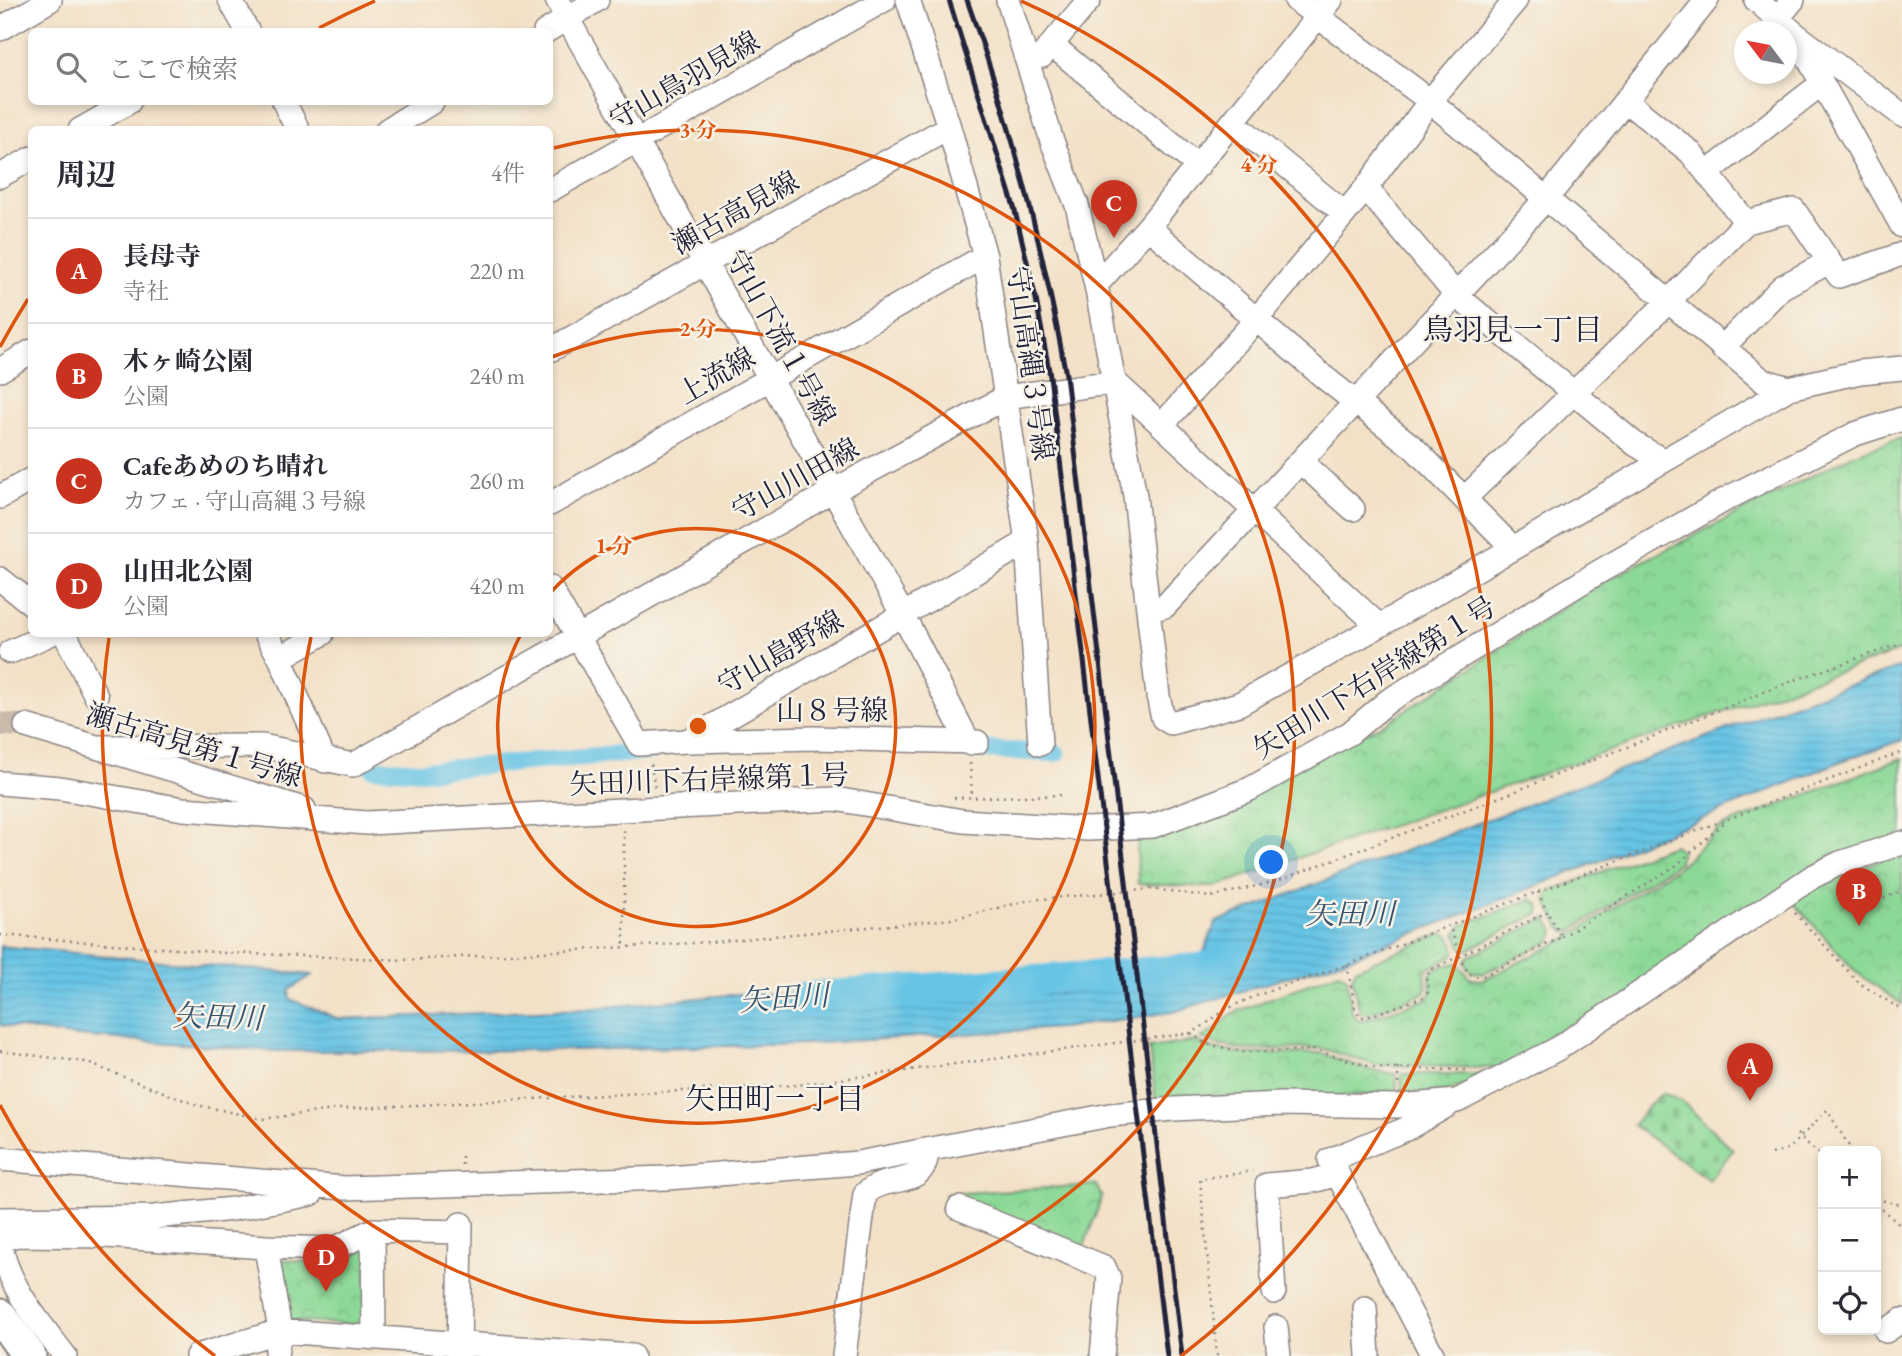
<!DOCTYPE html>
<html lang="ja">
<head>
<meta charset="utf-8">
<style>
	body { margin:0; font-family:"EB Garamond","Noto Serif JP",serif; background:#f7f7f7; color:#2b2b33 }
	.controls { position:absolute; right:21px; bottom:21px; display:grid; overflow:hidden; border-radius:10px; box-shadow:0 4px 10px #0003 }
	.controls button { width:63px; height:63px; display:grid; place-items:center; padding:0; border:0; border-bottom:2px solid #e1e1e2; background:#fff; color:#2b2b33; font:35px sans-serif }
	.compass { position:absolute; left:1734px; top:21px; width:63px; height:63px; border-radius:50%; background:#fff; box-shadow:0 4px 10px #0003; rotate:302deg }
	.you { position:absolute; left:1272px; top:863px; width:24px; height:24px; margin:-18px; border:5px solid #fff; border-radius:50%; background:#1a73e8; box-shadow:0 0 0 10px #1a73e833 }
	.badge { display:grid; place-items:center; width:46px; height:46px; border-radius:50%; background:#c8321e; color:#fff; font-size:23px; font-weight:700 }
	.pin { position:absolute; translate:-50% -58px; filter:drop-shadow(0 2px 4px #0008) }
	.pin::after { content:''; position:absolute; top:37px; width:24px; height:21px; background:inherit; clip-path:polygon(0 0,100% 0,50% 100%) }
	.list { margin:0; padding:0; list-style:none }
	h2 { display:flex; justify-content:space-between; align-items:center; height:91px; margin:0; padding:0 28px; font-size:30px }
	h2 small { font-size:23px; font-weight:400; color:#7c7c81 }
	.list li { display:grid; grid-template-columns:46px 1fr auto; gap:21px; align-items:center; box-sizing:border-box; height:105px; padding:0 28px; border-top:2px solid #e1e1e2 }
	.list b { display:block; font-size:26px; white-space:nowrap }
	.list p { margin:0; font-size:23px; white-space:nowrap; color:#7c7c81 }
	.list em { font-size:23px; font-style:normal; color:#7c7c81 }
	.icon { flex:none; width:38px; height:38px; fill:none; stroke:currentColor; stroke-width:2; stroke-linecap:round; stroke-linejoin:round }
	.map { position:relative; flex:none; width:1902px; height:1356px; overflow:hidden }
	.search { position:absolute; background:#fff; box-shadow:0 4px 10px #0003; left:28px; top:28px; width:525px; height:77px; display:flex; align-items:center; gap:18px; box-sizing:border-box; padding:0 24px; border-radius:10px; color:#7c7c81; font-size:26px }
	.panel { position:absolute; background:#fff; box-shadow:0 4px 10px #0003; left:28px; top:126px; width:525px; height:511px; border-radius:10px }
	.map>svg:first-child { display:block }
	.cemetery { fill:url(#cemetery-stones); stroke:#577e69; stroke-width:2 }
	.park { fill:url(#park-crowns); stroke:#577e69; stroke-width:2 }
	.water { fill:url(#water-rules); stroke:#447390; stroke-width:2 }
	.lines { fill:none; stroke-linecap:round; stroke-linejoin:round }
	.canal { stroke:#67c4e5; stroke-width:18 }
	.river { stroke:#67c4e5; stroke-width:30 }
	.minor-tunnel { stroke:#c9bbab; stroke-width:23; stroke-dasharray:23 11; stroke-linecap:butt }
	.minor-casing { stroke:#8a8281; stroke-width:26 }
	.highway-casing { stroke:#8a8281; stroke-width:37 }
	.path { stroke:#8a8281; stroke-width:2.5; stroke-dasharray:2 5; stroke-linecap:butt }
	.minor { stroke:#fff; stroke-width:23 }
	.highway { stroke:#fff; stroke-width:33 }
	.rail { stroke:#22223b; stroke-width:5 }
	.ring { fill:none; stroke:#de560e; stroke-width:3.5 }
	.labels { text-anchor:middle; stroke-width:5; stroke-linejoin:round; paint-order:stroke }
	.street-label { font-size:28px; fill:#22223b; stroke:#f7f3e8 }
	.neighbourhood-label { font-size:30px; fill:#22223b; stroke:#f7f3e8 }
	.water-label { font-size:30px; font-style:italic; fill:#37536e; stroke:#f7f3e8 }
	.centre { fill:#de560e; stroke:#f7f3e8; stroke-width:3.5 }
	.ring-label { font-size:21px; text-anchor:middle; font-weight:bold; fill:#de560e; stroke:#f7f3e8; stroke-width:5; stroke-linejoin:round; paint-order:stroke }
</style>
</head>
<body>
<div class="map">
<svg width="1902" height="1356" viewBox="0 0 1902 1356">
	<defs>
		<pattern id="cemetery-stones" width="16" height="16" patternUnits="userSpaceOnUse" patternTransform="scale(1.75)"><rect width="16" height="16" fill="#8cd997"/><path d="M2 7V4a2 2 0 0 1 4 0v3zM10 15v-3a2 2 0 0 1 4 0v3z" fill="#78ba83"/></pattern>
		<pattern id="park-crowns" width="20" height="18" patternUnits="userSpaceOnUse" patternTransform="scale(1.75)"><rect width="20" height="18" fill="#8cd997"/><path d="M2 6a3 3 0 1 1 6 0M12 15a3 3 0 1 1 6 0" fill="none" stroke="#78ba83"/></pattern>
		<pattern id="water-rules" width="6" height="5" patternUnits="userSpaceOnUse" patternTransform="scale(1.75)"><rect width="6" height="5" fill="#67c4e5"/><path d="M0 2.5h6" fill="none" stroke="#59a8c5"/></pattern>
	</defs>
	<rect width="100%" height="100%" fill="#f7f3e8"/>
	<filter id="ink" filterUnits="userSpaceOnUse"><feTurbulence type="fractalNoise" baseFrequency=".0143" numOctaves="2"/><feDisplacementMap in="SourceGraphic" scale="14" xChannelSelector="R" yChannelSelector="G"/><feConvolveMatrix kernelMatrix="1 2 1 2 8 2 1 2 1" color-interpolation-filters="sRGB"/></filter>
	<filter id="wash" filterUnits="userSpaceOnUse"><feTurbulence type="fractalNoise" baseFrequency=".00686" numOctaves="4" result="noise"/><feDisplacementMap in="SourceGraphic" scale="28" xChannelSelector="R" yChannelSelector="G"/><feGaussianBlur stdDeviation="1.57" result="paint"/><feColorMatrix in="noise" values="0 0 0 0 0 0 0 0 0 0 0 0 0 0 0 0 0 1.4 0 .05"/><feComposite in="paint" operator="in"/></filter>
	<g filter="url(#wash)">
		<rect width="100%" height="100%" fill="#f3e1c7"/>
		<path class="cemetery" d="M 1663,1093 L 1683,1102 L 1733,1150 L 1709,1180 L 1633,1125 L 1648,1106 Z"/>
		<path class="park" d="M 1902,438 L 1902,650 L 1214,887 L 1138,884 L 1137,840 L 1386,723 L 1604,581 L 1855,454 Z
			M 1902,758 L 1902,833 L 1553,1044 L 1498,1072 L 1492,1068 L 1376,1065 L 1321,1048 L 1245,1050 L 1214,1044 L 1201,1038 L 1216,1029 L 1233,1013 L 1339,972 L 1347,977 L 1352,1013 L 1360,1021 L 1427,999 L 1431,994 L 1430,974 L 1439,967 L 1457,963 L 1471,979 L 1483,980 L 1564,940 L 1679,866 L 1721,827 Z
			M 1673,845 L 1681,851 L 1679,862 L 1569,932 L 1560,928 L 1546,900 L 1550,891 Z
			M 1902,852 L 1902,1004 L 1856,972 L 1791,900 L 1816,884 Z
			M 1532,899 L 1540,905 L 1539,913 L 1468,950 L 1461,947 L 1456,934 L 1462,925 Z
			M 1546,918 L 1555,932 L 1551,941 L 1482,974 L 1470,971 L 1465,963 L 1468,957 Z
			M 1442,933 L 1451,937 L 1455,951 L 1451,957 L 1425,970 L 1426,989 L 1423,994 L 1365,1015 L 1360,1013 L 1352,976 L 1357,968 Z
			M 1196,1041 L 1213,1049 L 1245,1054 L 1321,1053 L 1369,1070 L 1396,1074 L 1397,1094 L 1156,1102 L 1149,1048 Z
			M 1401,1074 L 1481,1074 L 1492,1076 L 1447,1091 L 1402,1094 Z
			M 1096,1185 L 1102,1197 L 1083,1249 L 945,1194 Z
			M 368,1247 L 366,1325 L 289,1321 L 280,1260 L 339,1263 Z"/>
		<path class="water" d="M 1902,667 L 1902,740 L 1839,762 L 1580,869 L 1350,958 L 1173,1012 L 1061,1028 L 802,1044 L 573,1050 L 275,1051 L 66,1035 L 0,1025 L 0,946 L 312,975 L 289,990 L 290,999 L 339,1019 L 586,1009 L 739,994 L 1056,994 L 1195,974 L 1216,922 L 1802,701 Z"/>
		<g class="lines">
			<path class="canal" d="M 964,749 L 1056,753
				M 373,768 L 422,771 L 653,751"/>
			<path class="river" d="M 803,997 L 1201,968 L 1237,956"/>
		</g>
	</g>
	<g filter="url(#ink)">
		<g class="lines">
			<path class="minor-tunnel" d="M 0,724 L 26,726"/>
			<defs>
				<path id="minor" d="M 230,0 L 248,32
					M 557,0 L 903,615 L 969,743
					M 908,0 L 949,127 L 985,256 L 1027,542 L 1040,744
					M 1008,0 L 1052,141 L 1077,205 L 1096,285 L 1135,496 L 1158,696 L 1163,718 L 1171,723 L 1239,704 L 1379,626 L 1789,388 L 1860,372 L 1902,368
					M 1296,0 L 1430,101 L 1762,380 L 1789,388
					M 1756,0 L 1794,33 L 1902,115
					M 1778,18 L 1793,0
					M 0,29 L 50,0
					M 545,32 L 597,0
					M 1794,33 L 1902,226
					M 1052,45 L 1198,166
					M 1042,56 L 1089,0
					M 284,102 L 298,130
					M 1627,102 L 1690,152 L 1746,222
					M 1233,122 L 1343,212
					M 80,130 L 129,102
					M 387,130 L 432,102
					M 1707,173 L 1821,84
					M 0,176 L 32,158
					M 1366,188 L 1457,296 L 1635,444 L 1662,460
					M 550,190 L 884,0
					M 1148,227 L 1325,378 L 1414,448 L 1513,548
					M 1096,285 L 1148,227 L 1331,0
					M 1722,348 L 1782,287 L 1829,262
					M 550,350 L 949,127
					M 0,370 L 32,351
					M 1162,425 L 1256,320 L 1366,188 L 1430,101 L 1516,0
					M 1301,462 L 1353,509
					M 0,497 L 32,479
					M 1465,498 L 1667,303 L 1746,222 L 1794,210 L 1839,276 L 1902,254
					M 550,504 L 985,256
					M 0,579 L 32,604
					M 550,588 L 639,744 L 687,741 L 1027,542
					M 1149,610 L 1165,606 L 1546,199 L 1707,0
					M 65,634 L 96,696
					M 266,634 L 280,658 L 325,761
					M 10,652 L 50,634
					M 280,658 L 322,634
					M 26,726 L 304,809
					M 690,741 L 814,738 L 977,742
					M 97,747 L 262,746 L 353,765 L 833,491 L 1006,397 L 1115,382 L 1379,626
					M 0,783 L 60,788 L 183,809 L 367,823 L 835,799 L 963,821 L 1088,829 L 1153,826 L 1250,789 L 1350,733 L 1388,701 L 1597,573 L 1728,498 L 1855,434 L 1902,419
					M 0,1159 L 345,1188 L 668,1178 L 858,1163 L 1110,1115 L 1174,1109 L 1280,1104 L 1399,1106 L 1457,1101 L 1557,1049 L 1812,877 L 1840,863 L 1902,843
					M 959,1208 L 1104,1267 L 1109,1278 L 1102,1356
					M 0,1219 L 154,1217 L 233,1209 L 311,1194
					M 373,1230 L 374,1336
					M 0,1241 L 16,1235 L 106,1236 L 266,1247 L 280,1331 L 276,1356
					M 0,1242 C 7,1285 39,1322 65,1356
					M 266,1247 L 334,1249 L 373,1230 L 461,1232
					M 1274,1292 L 1267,1185 L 1313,1181 L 1338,1174
					M 1365,1308 L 1368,1356
					M 1276,1327 L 1279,1356
					M 1886,1331 L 1902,1320
					M 197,1356 L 280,1331 L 632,1356
					M 459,1356 L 461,1224
					M 844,1356 L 865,1194 C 886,1172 924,1191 927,1152
					M 1433,1356 L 1330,1160 L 1406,1129 L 1448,1105"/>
				<path id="highway" d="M 0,1316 L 29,1356"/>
			</defs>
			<use href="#minor" class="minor-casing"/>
			<use href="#highway" class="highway-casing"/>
			<path class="path" d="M 970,763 L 972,798
				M 651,764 L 655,789
				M 954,798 L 1062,795
				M 624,830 L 624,946
				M 1538,892 L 1547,912 L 1460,956 L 1467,971 L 1474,977 L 1483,976 L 1562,937 L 1547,912
				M 1864,906 L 1902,891
				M 1795,913 L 1859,983 L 1902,1010
				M 0,935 L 226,953 L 409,960 L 711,942 L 952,919 L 1030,900 L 1152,889 L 1211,897 L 1277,881 L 1516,791 L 1795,680 L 1902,643
				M 1562,937 L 1677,865 L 1727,820
				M 1347,965 L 1355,1008 L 1360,1017 L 1367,1017 L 1424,997 L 1429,991 L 1426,977 L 1430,970 L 1460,956 L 1450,927
				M 1191,1033 L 1206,1044 L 1245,1052 L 1314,1050 L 1375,1068 L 1471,1070
				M 0,1051 L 85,1062 L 197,1105 L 263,1119 L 340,1109 L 796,1085 L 1191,1033 C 1206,1026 1218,1013 1233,1006 C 1269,989 1309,978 1347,965 L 1902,752
				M 1398,1068 L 1398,1085
				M 1797,1134 L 1823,1158
				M 1772,1154 L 1790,1148 L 1827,1110 L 1852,1151
				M 462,1165 L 462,1153
				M 1876,1199 L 1902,1205
				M 1876,1204 L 1902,1227
				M 1217,1356 L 1200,1179 L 1253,1171"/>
			<use href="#minor" class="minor"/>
			<use href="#highway" class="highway"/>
			<path class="rail" d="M 949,0 L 1014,207 L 1036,299 L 1050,376 L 1167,1356
				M 967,0 C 1011,121 1043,248 1066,375 L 1182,1356"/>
		</g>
	</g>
	<g class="ring">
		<path d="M550 593A199 199 0 1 1 521 634"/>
		<path d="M552 357A397 397 0 1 1 311 637"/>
		<path d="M554 148A596 596 0 1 1 109 638"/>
		<path d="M215 1356A794 794 0 0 1 0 1105M0 347A794 794 0 0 1 28 299M319 28A794 794 0 0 1 375 1M1021 1A794 794 0 0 1 1181 1356"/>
	</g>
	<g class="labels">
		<g class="street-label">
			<text transform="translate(684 80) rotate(-30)" y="10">守山鳥羽見線</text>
			<text transform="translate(735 212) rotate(-29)" y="10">瀬古高見線</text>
			<text transform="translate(781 337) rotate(61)" y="10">守山下流１号線</text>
			<text transform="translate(1031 363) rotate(82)" y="10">守山高縄３号線</text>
			<text transform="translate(716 375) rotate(-30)" y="10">上流線</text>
			<text transform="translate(795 479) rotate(-29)" y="10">守山川田線</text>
			<text transform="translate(780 652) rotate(-30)" y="10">守山島野線</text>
			<text transform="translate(1374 677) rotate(-32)" y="10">矢田川下右岸線第１号</text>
			<text x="832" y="720">山８号線</text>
			<text transform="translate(194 745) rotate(17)" y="10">瀬古高見第１号線</text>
			<text transform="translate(709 779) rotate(-2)" y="10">矢田川下右岸線第１号</text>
		</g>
		<g class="neighbourhood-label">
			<text x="1513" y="340">鳥羽見一丁目</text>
			<text x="775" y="1109">矢田町一丁目</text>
		</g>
		<g class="water-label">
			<text x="1350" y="924">矢田川</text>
			<text transform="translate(784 998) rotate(-4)" y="10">矢田川</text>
			<text transform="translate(218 1017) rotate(2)" y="10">矢田川</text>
		</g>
	</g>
	<circle cx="698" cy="726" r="10" class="centre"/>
	<g class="ring-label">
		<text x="698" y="137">3 分</text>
		<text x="1259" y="172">4 分</text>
		<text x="698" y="336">2 分</text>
		<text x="614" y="553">1 分</text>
	</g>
</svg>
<div class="controls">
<button>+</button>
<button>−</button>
<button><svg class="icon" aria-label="locate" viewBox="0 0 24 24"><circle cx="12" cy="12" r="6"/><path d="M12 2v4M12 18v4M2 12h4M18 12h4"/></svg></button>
</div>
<svg class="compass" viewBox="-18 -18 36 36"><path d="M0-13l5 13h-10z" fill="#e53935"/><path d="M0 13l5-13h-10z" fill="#7c7c81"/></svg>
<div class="you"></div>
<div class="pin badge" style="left:1750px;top:1101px">A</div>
<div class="pin badge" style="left:1859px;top:926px">B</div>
<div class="pin badge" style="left:1114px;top:238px">C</div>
<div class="pin badge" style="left:326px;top:1292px">D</div>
<div class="search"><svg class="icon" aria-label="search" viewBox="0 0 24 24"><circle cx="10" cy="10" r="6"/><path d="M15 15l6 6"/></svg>ここで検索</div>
<section class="panel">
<h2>周辺<small>4件</small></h2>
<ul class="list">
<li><span class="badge">A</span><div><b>長母寺</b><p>寺社</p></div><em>220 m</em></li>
<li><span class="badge">B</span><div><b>木ヶ崎公園</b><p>公園</p></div><em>240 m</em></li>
<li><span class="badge">C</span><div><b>Cafeあめのち晴れ</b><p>カフェ · 守山高縄３号線</p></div><em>260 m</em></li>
<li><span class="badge">D</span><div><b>山田北公園</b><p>公園</p></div><em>420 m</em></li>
</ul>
</section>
</div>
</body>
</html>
